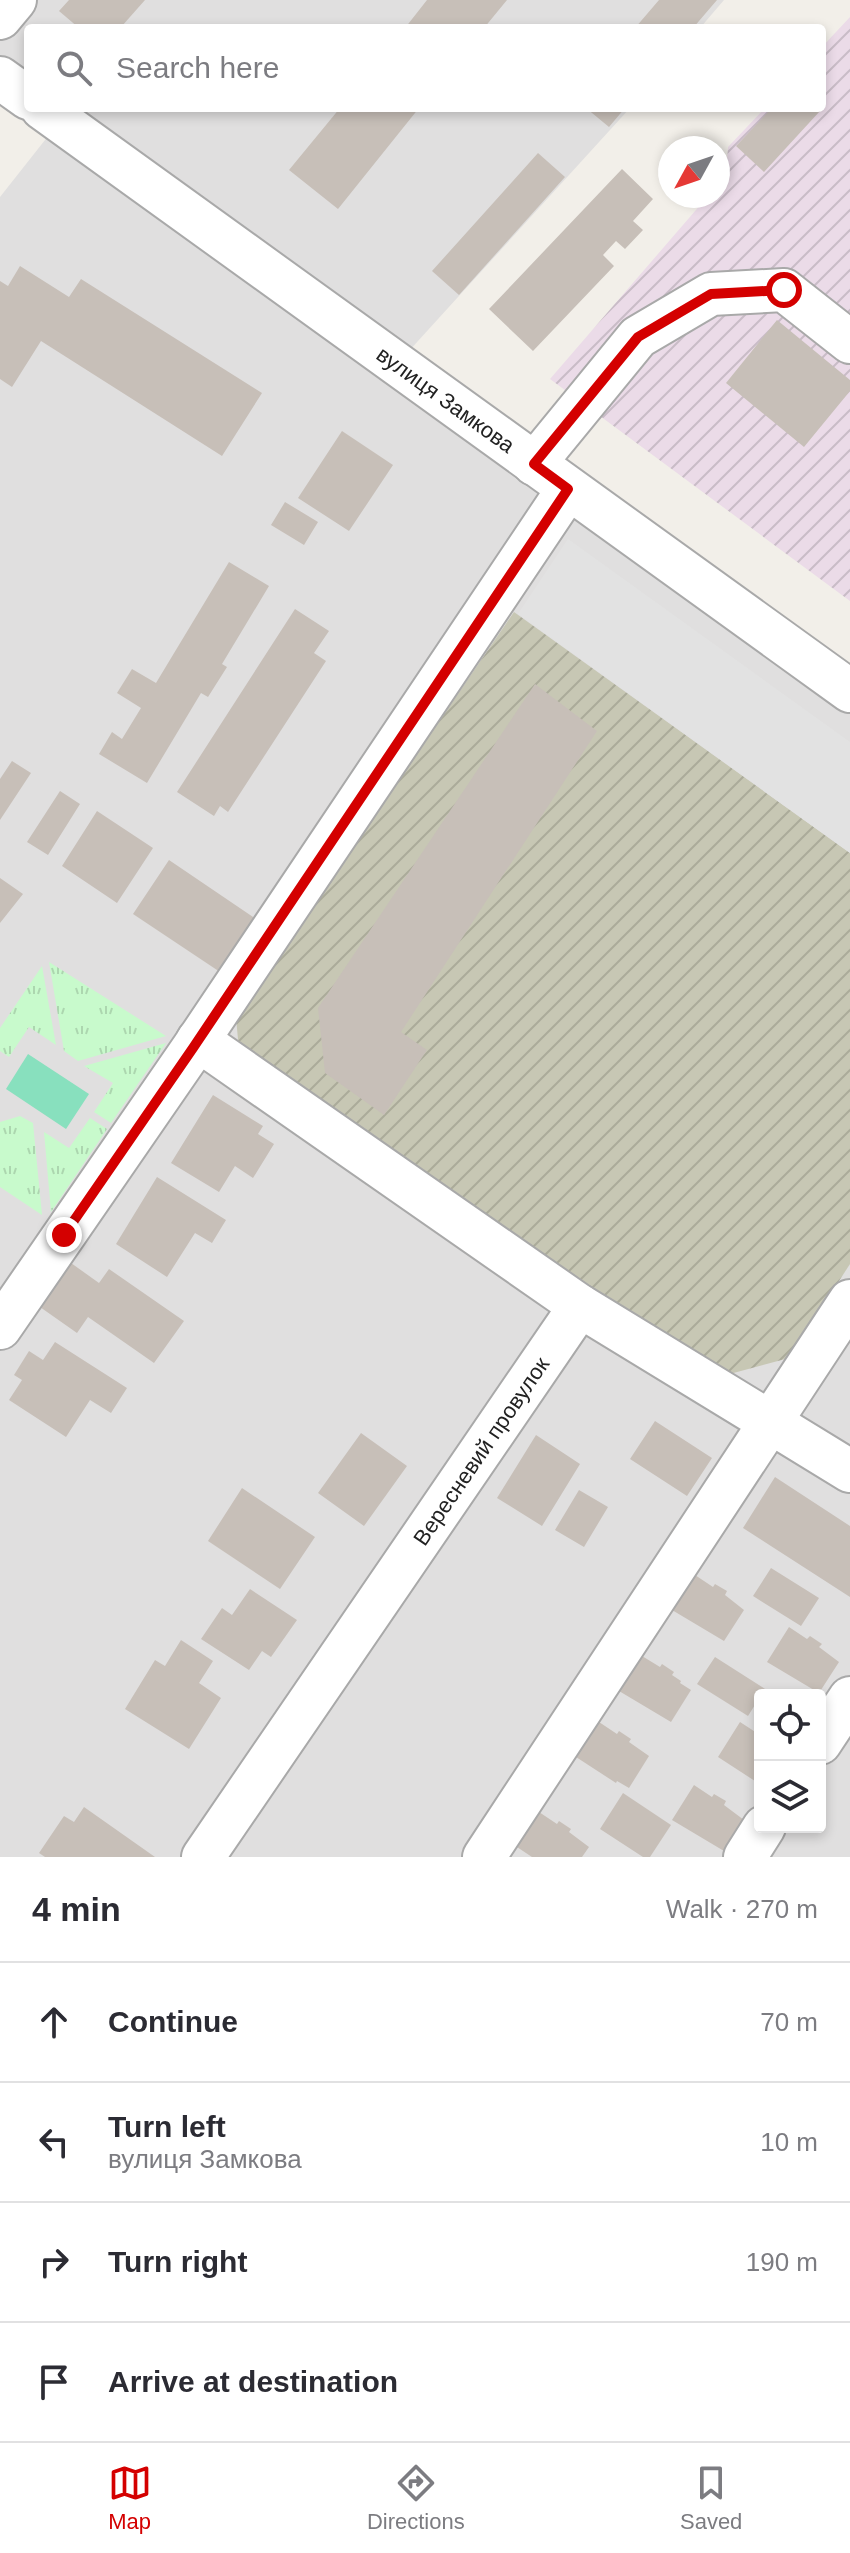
<!DOCTYPE html>
<html lang="en">
<head>
<meta charset="utf-8">
<style>
	body { margin:0; font-family:Helvetica,sans-serif; background:#f7f7f7; color:#2b2b33 }
	.controls { position:absolute; right:24px; bottom:24px; display:grid; overflow:hidden; border-radius:8px; box-shadow:0 4px 12px #0003 }
	.controls button { width:72px; height:72px; display:grid; place-items:center; padding:0; border:0; border-bottom:2px solid #e1e1e2; background:#fff; color:#2b2b33; font:40px sans-serif }
	.compass { position:absolute; left:658px; top:136px; width:72px; height:72px; border-radius:50%; background:#fff; box-shadow:0 4px 12px #0003; rotate:230deg }
	.stop { position:absolute; width:24px; height:24px; margin:-18px; border:6px solid #d40000; border-radius:50%; background:#fff }
	.stop.end { background:#d40000; border-color:#fff; box-shadow:0 2px 8px #0008 }
	.list { margin:0; padding:0; list-style:none }
	h2 { display:flex; justify-content:space-between; align-items:center; height:104px; margin:0; padding:0 32px; font-size:34px }
	h2 small { font-size:26px; font-weight:400; color:#7c7c81 }
	.list li { display:grid; grid-template-columns:52px 1fr auto; gap:24px; align-items:center; box-sizing:border-box; height:120px; padding:0 32px; border-top:2px solid #e1e1e2 }
	.list b { display:block; font-size:30px; white-space:nowrap }
	.list p { margin:0; font-size:26px; white-space:nowrap; color:#7c7c81 }
	.list em { font-size:26px; font-style:normal; color:#7c7c81 }
	.icon { flex:none; width:44px; height:44px; fill:none; stroke:currentColor; stroke-width:2; stroke-linecap:round; stroke-linejoin:round }
	.map { position:relative; flex:none; width:850px; height:1857px; overflow:hidden }
	.search { position:absolute; background:#fff; box-shadow:0 4px 12px #0003; left:24px; right:24px; top:24px; height:88px; display:flex; align-items:center; gap:20px; box-sizing:border-box; padding:0 28px; border-radius:8px; color:#7c7c81; font-size:30px }
	.sheet { height:584px; background:#fff }
	nav { display:flex; justify-content:space-around; align-items:center; box-sizing:border-box; height:112px; border-top:2px solid #e1e1e2; background:#fff; font-size:22px; color:#7c7c81 }
	nav a { display:grid; justify-items:center; gap:4px }
	nav .on { color:#d40000 }
	.map>svg:first-child { display:block }
	.residential { fill:#e0dfdf; fill-rule:evenodd }
	.industrial { fill:url(#industrial-furrows) }
	.construction { fill:url(#construction-furrows) }
	.park { fill:url(#park-tufts) }
	.pitch { fill:#88e0be }
	.parking { fill:#e2e2e2 }
	.building { fill:#c7bfb8 }
	.lines { fill:none; stroke-linecap:round; stroke-linejoin:round }
	.minor-casing { stroke:#a9a9a9; stroke-width:46 }
	.minor { stroke:#fff; stroke-width:42 }
	.route { stroke:#d40000; stroke-width:10 }
	.labels { text-anchor:middle; stroke-width:6; stroke-linejoin:round; paint-order:stroke }
	.street-label { font-size:22px; fill:#222; stroke:#fff }
</style>
</head>
<body>
<div class="map">
<svg width="850" height="1857" viewBox="0 0 850 1857">
	<defs>
		<pattern id="industrial-furrows" width="10" height="10" patternUnits="userSpaceOnUse" patternTransform="scale(2)"><rect width="10" height="10" fill="#ebdbe8"/><path d="M-1 1l2-2M0 10L10 0M9 11l2-2" fill="none" stroke="#c9bcc7"/></pattern>
		<pattern id="construction-furrows" width="10" height="10" patternUnits="userSpaceOnUse" patternTransform="scale(2)"><rect width="10" height="10" fill="#c7c7b4"/><path d="M-1 1l2-2M0 10L10 0M9 11l2-2" fill="none" stroke="#abab9a"/></pattern>
		<pattern id="park-tufts" width="24" height="20" patternUnits="userSpaceOnUse" patternTransform="scale(2)"><rect width="24" height="20" fill="#c8facc"/><path d="M3 7l-1-3M5 7V3M7 7l1-3M15 17l-1-3M17 17v-4M19 17l1-3" fill="none" stroke="#acd6af"/></pattern>
	</defs>
	<rect width="100%" height="100%" fill="#f2efe9"/>
	<path class="residential" d="M 0,0 L 724,0 L 700,28 L 28,28 L 28,98 L 0,78 Z
		M 42,108 L 630,108 L 408,352 L 850,691 L 850,1857 L 0,1857 L 0,197 L 60,121 ZM 760,1695 L 820,1695 L 820,1827 L 760,1827 Z"/>
	<path class="industrial" d="M 850,17 L 850,601 L 550,379 L 708,196 L 718,196 L 718,185 L 726,175 L 728,147 L 765,108 L 822,108 L 822,47 Z"/>
	<path class="construction" d="M 514,612 L 850,853 L 850,1264 L 789,1358 L 715,1378 L 240,1060 L 236,1018 Z"/>
	<path class="park" d="M 49,962 L 166,1036 L 78,1061 L 64,1051 Z
		M 42,966 L 56,1045 L 29,1027 L 9,1057 L 0,1051 L 0,1028 Z
		M 166,1043 L 111,1123 L 94,1112 L 113,1083 L 84,1066 Z
		M 20,1116 L 33,1123 L 42,1215 L 0,1187 L 0,1122 Z
		M 90,1118 L 107,1129 L 51,1212 L 44,1132 L 69,1148 Z"/>
	<path class="pitch" d="M 28,1054 L 89,1094 L 66,1129 L 6,1089 Z"/>
	<path class="parking" d="M 568,539 L 850,742 L 850,853 L 518,614 Z"/>
	<path class="building" d="M 69,0 L 145,0 L 122,26 L 125,28 L 79,28 L 59,11 Z
		M 427,0 L 507,0 L 484,28 L 405,28 Z
		M 659,0 L 717,0 L 693,28 L 635,28 Z
		M 340,108 L 419,108 L 338,209 L 289,170 Z
		M 586,108 L 625,108 L 609,127 Z
		M 772,108 L 817,108 L 820,111 L 764,172 L 736,146 Z
		M 538,153 L 565,177 L 459,295 L 432,271 Z
		M 622,169 L 653,199 L 633,221 L 643,230 L 625,249 L 616,241 L 603,255 L 614,266 L 533,351 L 489,309 Z
		M 20,266 L 69,297 L 81,279 L 262,393 L 222,456 L 41,341 L 12,387 L 0,379 L 0,281 L 8,286 Z
		M 777,320 L 850,380 L 850,391 L 804,447 L 726,383 Z
		M 342,431 L 393,465 L 349,531 L 298,498 Z
		M 285,502 L 318,522 L 304,545 L 271,525 Z
		M 229,562 L 269,586 L 222,664 L 227,667 L 208,697 L 201,693 L 147,783 L 99,754 L 112,732 L 122,739 L 141,708 L 117,693 L 132,669 L 156,683 Z
		M 295,609 L 329,631 L 314,653 L 326,661 L 228,812 L 220,806 L 214,816 L 177,792 Z
		M 535,684 L 597,731 L 401,1032 L 427,1050 L 384,1115 L 325,1073 L 318,1008 Z
		M 12,761 L 31,773 L 0,820 L 0,779 Z
		M 60,791 L 80,804 L 48,855 L 27,842 Z
		M 97,811 L 153,848 L 117,903 L 62,866 Z
		M 169,860 L 256,919 L 220,972 L 133,914 Z
		M 0,878 L 23,894 L 0,923 Z
		M 213,1095 L 263,1126 L 258,1134 L 274,1144 L 253,1178 L 235,1166 L 219,1192 L 171,1163 Z
		M 157,1177 L 226,1220 L 212,1243 L 195,1233 L 167,1277 L 116,1244 Z
		M 71,1263 L 99,1283 L 109,1269 L 184,1321 L 154,1363 L 88,1317 L 77,1333 L 40,1307 Z
		M 55,1342 L 127,1388 L 111,1413 L 90,1400 L 66,1437 L 9,1400 L 22,1380 L 14,1375 L 29,1351 L 43,1360 Z
		M 655,1421 L 712,1458 L 687,1496 L 630,1459 Z
		M 361,1433 L 407,1466 L 364,1526 L 318,1493 Z
		M 536,1435 L 580,1464 L 542,1526 L 497,1498 Z
		M 775,1477 L 850,1526 L 850,1597 L 743,1528 Z
		M 242,1488 L 315,1537 L 280,1589 L 208,1541 Z
		M 579,1490 L 608,1507 L 584,1547 L 555,1530 Z
		M 771,1568 L 819,1598 L 801,1626 L 753,1596 Z
		M 695,1575 L 713,1587 L 715,1584 L 727,1591 L 725,1595 L 744,1610 L 724,1641 L 672,1610 Z
		M 250,1589 L 297,1620 L 271,1657 L 262,1651 L 249,1670 L 201,1639 L 222,1608 L 232,1615 Z
		M 789,1627 L 807,1639 L 810,1636 L 822,1644 L 819,1647 L 839,1662 L 819,1693 L 767,1662 Z
		M 181,1640 L 213,1661 L 199,1683 L 221,1698 L 189,1749 L 125,1709 L 155,1660 L 165,1666 Z
		M 642,1656 L 660,1667 L 662,1664 L 674,1672 L 672,1675 L 681,1681 L 680,1683 L 691,1690 L 671,1722 L 619,1691 Z
		M 715,1657 L 765,1689 L 748,1716 L 697,1684 Z
		M 599,1722 L 617,1734 L 619,1731 L 631,1739 L 629,1742 L 649,1756 L 629,1788 L 617,1781 L 616,1783 L 576,1757 Z
		M 740,1722 L 760,1735 L 760,1779 L 758,1783 L 718,1757 Z
		M 694,1785 L 712,1797 L 714,1794 L 726,1801 L 724,1805 L 744,1820 L 724,1851 L 672,1820 Z
		M 623,1793 L 671,1825 L 650,1857 L 643,1857 L 600,1829 Z
		M 84,1807 L 155,1857 L 45,1857 L 39,1853 L 64,1816 L 74,1822 Z
		M 539,1812 L 557,1824 L 559,1821 L 571,1829 L 569,1832 L 589,1847 L 582,1857 L 532,1857 L 517,1847 Z"/>
	<g class="lines">
		<defs>
			<g id="minor">
				<path d="M 0,18 L 15,0"/>
				<path d="M 0,78 L 28,98"/>
				<path id="s1" d="M 42,108 L 850,691"/>
				<path d="M 534,464 L 638,337 L 711,294 L 784,290 L 850,342"/>
				<path d="M 198,1040 L 580,1306"/>
				<path d="M 0,1328 L 193,1048 L 568,489"/>
				<path d="M 820,1743 L 850,1698"/>
				<path id="s2" d="M 203,1857 L 580,1306 L 850,1471"/>
				<path d="M 484,1857 L 850,1301"/>
				<path d="M 745,1857 L 764,1827"/>
			</g>
		</defs>
		<use href="#minor" class="minor-casing"/>
		<use href="#minor" class="minor"/>
	</g>
	<g class="lines">
		<path class="route" d="M 64,1235 L 193,1048 L 568,489 L 534,464 L 638,337 L 711,294 L 784,290"/>
	</g>
	<g class="labels">
		<g class="street-label">
			<text dy="8" stroke="none"><textPath href="#s1" startOffset="498">вулиця Замкова</textPath></text>
			<text dy="8" stroke="none"><textPath href="#s2" startOffset="492">Вересневий провулок</textPath></text>
		</g>
	</g>
</svg>
<div class="controls">
<button><svg class="icon" aria-label="locate" viewBox="0 0 24 24"><circle cx="12" cy="12" r="6"/><path d="M12 2v4M12 18v4M2 12h4M18 12h4"/></svg></button>
<button><svg class="icon" aria-label="layers" viewBox="0 0 24 24"><path d="M12 4l9 5-9 5-9-5zM3 14l9 5 9-5"/></svg></button>
</div>
<svg class="compass" viewBox="-18 -18 36 36"><path d="M0-13l5 13h-10z" fill="#e53935"/><path d="M0 13l5-13h-10z" fill="#7c7c81"/></svg>
<div class="stop" style="left:784px;top:290px"></div>
<div class="stop end" style="left:64px;top:1235px"></div>
<div class="search"><svg class="icon" aria-label="search" viewBox="0 0 24 24"><circle cx="10" cy="10" r="6"/><path d="M15 15l6 6"/></svg>Search here</div>
</div>
<section class="sheet">
<h2>4 min<small>Walk · 270 m</small></h2>
<ul class="list">
<li><svg class="icon" aria-label="ahead" viewBox="0 0 24 24"><path d="M12 20V5M6 11l6-6 6 6"/></svg><div><b>Continue</b></div><em>70 m</em></li>
<li><svg class="icon" aria-label="left" viewBox="0 0 24 24"><path d="M17 20v-9H6M10 6l-5 5 5 5"/></svg><div><b>Turn left</b><p>вулиця Замкова</p></div><em>10 m</em></li>
<li><svg class="icon" aria-label="right" viewBox="0 0 24 24"><path d="M7 20v-9h11M14 6l5 5-5 5"/></svg><div><b>Turn right</b></div><em>190 m</em></li>
<li><svg class="icon" aria-label="arrive" viewBox="0 0 24 24"><path d="M6 21V4h12l-3 4 3 4H6"/></svg><div><b>Arrive at destination</b></div></li>
</ul>
</section>
<nav>
<a class="on"><svg class="icon" aria-label="map" viewBox="0 0 24 24"><path d="M3 6l6-2 6 2 6-2v14l-6 2-6-2-6 2zM9 4v14M15 6v14"/></svg>Map</a>
<a><svg class="icon" aria-label="directions" viewBox="0 0 24 24"><path d="M12 3l9 9-9 9-9-9zM9 14v-3h6M13 9l2 2-2 2"/></svg>Directions</a>
<a><svg class="icon" aria-label="saved" viewBox="0 0 24 24"><path d="M7 4h10v16l-5-4-5 4z"/></svg>Saved</a>
</nav>
</body>
</html>
